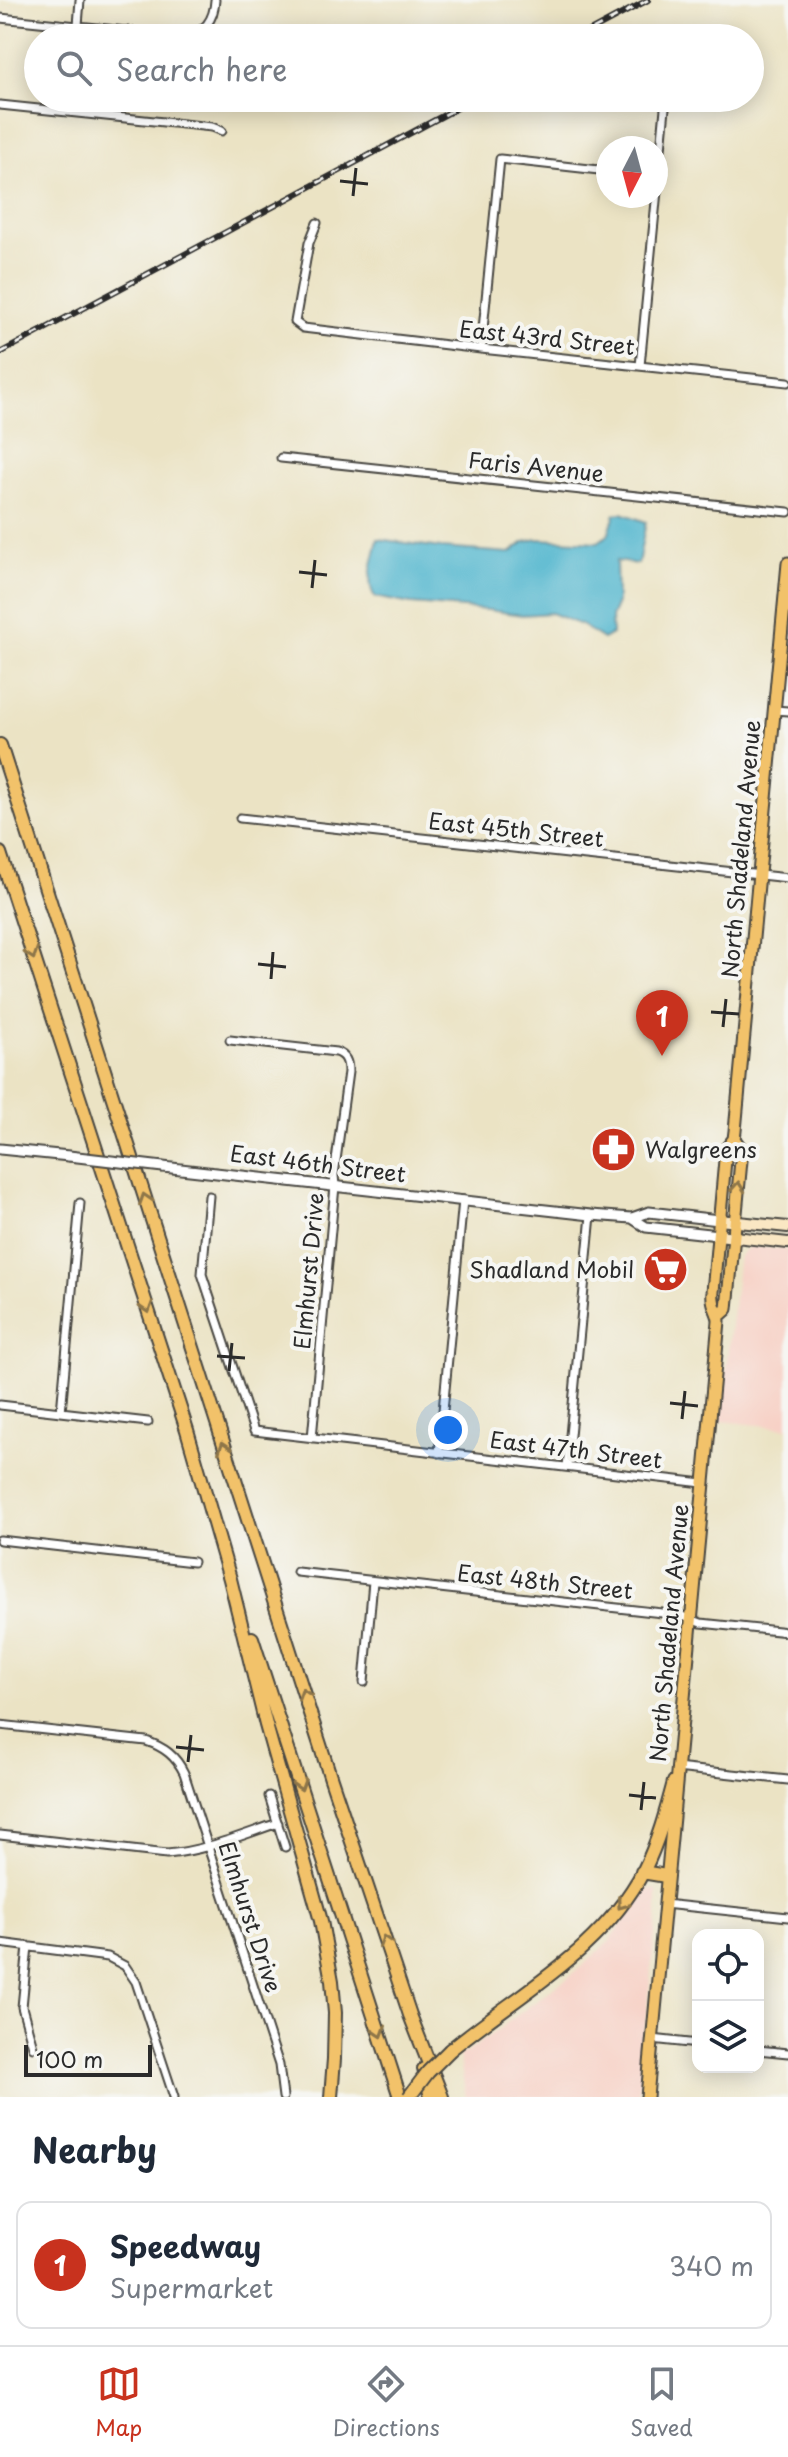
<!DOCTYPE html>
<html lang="en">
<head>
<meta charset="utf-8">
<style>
	body { margin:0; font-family:"Playpen Sans",sans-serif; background:#f6f6f7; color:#1f2937 }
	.controls { position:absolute; right:24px; bottom:24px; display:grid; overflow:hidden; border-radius:16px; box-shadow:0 4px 20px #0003 }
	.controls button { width:72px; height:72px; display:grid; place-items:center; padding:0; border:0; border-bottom:2px solid #e0e1e3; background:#fff; color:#1f2937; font:40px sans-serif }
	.compass { position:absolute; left:596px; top:136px; width:72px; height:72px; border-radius:50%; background:#fff; box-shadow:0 4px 20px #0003; rotate:186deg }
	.scale { position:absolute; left:24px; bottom:20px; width:128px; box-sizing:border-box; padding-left:8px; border:4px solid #2b2b2b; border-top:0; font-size:22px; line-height:28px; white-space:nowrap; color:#2b2b2b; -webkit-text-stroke:6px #f6f6f2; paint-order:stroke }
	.you { position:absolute; left:448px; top:1430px; width:28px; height:28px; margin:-20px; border:6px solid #fff; border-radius:50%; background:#1a73e8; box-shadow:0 0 0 12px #1a73e833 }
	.badge { display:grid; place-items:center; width:52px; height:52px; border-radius:50%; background:#c8321e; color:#fff; font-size:26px; font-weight:700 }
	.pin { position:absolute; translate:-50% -66px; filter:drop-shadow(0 2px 4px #0008) }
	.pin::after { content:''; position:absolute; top:42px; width:28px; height:24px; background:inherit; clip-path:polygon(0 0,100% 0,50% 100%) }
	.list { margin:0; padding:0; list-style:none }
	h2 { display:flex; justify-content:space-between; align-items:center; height:104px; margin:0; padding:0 32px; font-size:34px }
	h2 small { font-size:26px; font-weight:400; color:#747a83 }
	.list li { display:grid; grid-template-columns:52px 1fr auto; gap:24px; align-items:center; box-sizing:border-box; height:128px; margin:0 16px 16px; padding:0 16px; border:2px solid #e0e1e3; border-radius:16px }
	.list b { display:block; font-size:30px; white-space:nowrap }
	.list p { margin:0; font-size:26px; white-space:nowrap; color:#747a83 }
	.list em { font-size:26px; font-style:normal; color:#747a83 }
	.icon { flex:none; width:44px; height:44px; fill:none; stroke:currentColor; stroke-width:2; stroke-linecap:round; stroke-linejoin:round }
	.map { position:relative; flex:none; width:788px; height:2097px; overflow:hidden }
	.search { position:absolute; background:#fff; box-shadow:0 4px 20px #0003; left:24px; right:24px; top:24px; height:88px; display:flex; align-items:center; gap:20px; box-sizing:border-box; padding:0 28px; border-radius:44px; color:#747a83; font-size:30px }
	.sheet { height:248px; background:#fff }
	nav { display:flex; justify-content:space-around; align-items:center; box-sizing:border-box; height:112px; border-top:2px solid #e0e1e3; background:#fff; font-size:22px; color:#747a83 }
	nav a { display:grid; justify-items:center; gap:4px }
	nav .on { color:#c8321e }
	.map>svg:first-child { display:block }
	.built { fill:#f7d1c6 }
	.water { fill:#4fb5ce; stroke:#3d707c; stroke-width:2 }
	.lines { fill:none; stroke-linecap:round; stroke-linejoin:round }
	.minor-casing { stroke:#484742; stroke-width:11 }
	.tertiary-casing { stroke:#484742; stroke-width:13 }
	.secondary-casing { stroke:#484742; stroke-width:14 }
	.primary-casing { stroke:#484742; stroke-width:15 }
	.motorway-casing { stroke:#484742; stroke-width:16 }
	.minor { stroke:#fff; stroke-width:7 }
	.tertiary { stroke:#fff; stroke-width:9 }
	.secondary { stroke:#fae7c3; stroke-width:10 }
	.primary { stroke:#f2c26a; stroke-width:11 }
	.motorway { stroke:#f2c26a; stroke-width:12 }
	.rail-casing { stroke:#2b2b2b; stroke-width:6 }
	.rail { stroke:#f6f6f2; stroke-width:3; stroke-dasharray:9; stroke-linecap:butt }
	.tertiary-bridge-casing { stroke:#484742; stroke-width:13; stroke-linecap:butt }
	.motorway-bridge-casing { stroke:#484742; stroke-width:16; stroke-linecap:butt }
	.tertiary-bridge { stroke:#fff; stroke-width:9 }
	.motorway-bridge { stroke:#f2c26a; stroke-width:12 }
	.oneway { stroke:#8e764a }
	.ticks { fill:none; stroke:#2b2b2b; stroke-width:3 }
	.labels { text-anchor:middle; stroke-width:8; stroke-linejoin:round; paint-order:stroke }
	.street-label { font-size:22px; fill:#2b2b2b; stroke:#f6f6f2 }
	.poi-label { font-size:22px; fill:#2b2b2b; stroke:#f6f6f2; text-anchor:start }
</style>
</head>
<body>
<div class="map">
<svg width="788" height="2097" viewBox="0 0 788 2097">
	<rect width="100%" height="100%" fill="#f6f6f2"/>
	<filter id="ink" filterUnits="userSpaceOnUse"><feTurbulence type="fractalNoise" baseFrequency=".0125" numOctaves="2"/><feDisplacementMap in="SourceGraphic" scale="16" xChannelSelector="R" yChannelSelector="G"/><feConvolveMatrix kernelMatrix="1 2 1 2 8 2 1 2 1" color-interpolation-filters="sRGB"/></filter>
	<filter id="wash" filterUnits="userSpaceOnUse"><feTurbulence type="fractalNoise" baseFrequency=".006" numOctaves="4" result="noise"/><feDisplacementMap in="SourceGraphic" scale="32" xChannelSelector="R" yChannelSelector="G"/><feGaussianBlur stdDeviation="1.8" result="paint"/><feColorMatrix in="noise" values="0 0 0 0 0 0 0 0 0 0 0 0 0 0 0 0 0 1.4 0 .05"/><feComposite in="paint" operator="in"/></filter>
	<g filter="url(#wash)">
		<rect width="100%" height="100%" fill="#ebe3c4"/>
		<path class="built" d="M 750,1246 L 788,1250 L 788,1428 L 720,1421 L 739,1256 Z
			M 646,1889 L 657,1890 L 657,1915 L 638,2097 L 466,2097 L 459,2054 L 468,2052 L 575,1972 L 610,1941 Z"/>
		<path class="water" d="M 622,513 L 646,522 L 638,564 L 616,561 L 617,603 L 611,617 L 612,634 L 603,639 L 581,625 L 551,613 L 522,615 L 488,610 L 411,604 L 375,597 C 364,581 375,557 378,539 L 441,548 L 510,553 L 525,542 L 537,539 L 598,542 L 608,535 L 615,514 Z"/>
	</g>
	<g filter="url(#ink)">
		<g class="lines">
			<defs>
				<path id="minor" d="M 0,18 L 185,37 C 205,32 214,20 215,0
					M 77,38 L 80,0
					M 0,105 L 212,127 L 222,131
					M 72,112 L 73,98
					M 317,223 L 309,243 L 295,322 L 303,328 L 481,349 L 788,382
					M 481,349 L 500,159 L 608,171
					M 640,366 L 666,98
					M 281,458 L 788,512
					M 774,710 L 788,711
					M 240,818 L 788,878
					M 230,1040 L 336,1052 C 346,1055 348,1062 348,1072 L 334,1175 L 335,1186 L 312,1438
					M 209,1196 L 202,1274 L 254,1431 L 703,1483
					M 0,1405 L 148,1422
					M 61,1412 L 80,1203
					M 439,1453 L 463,1200
					M 567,1467 L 591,1215
					M 0,1540 L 193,1562
					M 297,1572 L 680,1615 L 701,1623 L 788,1632
					M 364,1682 L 373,1581
					M 0,1725 L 146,1741 C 164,1747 176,1756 184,1773 L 279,2065 L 283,2097
					M 676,1768 L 788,1780
					M 269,1796 L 285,1847
					M 0,1835 L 167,1854 C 205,1851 242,1835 278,1823
					M 664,1904 L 788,1917
					M 0,1943 L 108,1957 L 125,1966 L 136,1982 L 174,2097
					M 28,1946 L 22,2007 L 33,2047
					M 652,2039 L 698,2044
					M 758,2050 L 788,2053"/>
				<path id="tertiary" d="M 0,1149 L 69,1156
					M 163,1167 L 591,1215 L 632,1218 L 649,1212 L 719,1220
					M 632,1218 L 646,1227 L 718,1235"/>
				<path id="secondary" d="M 719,1220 L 788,1227
					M 718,1235 L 788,1243"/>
				<path id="primary" d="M 719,1316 L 727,1309 L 742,1150 L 734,1139
					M 647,2097 L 719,1321 C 719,1312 711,1306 713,1292 L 726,1149 L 734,1139 L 735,1131 L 788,563"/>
				<path id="motorway" d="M 0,745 L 331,1779 L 410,2015 L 442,2097
					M 0,853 L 187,1430 L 230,1579 L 266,1725 L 321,1921 L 332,1981 L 335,2013 L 334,2059 L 331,2097
					M 252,1638 L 400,2097
					M 642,1872 L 666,1876
					M 450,2050 C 519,1993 601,1952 644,1870 C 658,1842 666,1812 674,1782
					M 424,2069 L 431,2097"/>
			</defs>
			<use href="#minor" class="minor-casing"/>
			<use href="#tertiary" class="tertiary-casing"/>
			<use href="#secondary" class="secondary-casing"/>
			<use href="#primary" class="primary-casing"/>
			<use href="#motorway" class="motorway-casing"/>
			<use href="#minor" class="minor"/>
			<use href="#tertiary" class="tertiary"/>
			<use href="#secondary" class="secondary"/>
			<use href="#primary" class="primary"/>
			<use href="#motorway" class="motorway"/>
			<defs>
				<path id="rail" d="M 577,38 L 648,0
					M 0,353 L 476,98"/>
			</defs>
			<use href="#rail" class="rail-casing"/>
			<use href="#rail" class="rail"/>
			<defs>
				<path id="tertiary-bridge" d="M 69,1156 L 163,1167"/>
				<path id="motorway-bridge" d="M 409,2097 L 428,2072 L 450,2050"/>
			</defs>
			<use href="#tertiary-bridge" class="tertiary-bridge-casing"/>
			<use href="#motorway-bridge" class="motorway-bridge-casing"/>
			<use href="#tertiary-bridge" class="tertiary-bridge"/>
			<use href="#motorway-bridge" class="motorway-bridge"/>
		</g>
		<defs><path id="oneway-chevron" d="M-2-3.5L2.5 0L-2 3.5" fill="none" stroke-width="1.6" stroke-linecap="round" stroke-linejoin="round" transform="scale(2)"/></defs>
		<g class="oneway">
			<use href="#oneway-chevron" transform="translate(32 954) rotate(72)"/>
			<use href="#oneway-chevron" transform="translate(738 1187) rotate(-85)"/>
			<use href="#oneway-chevron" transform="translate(145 1199) rotate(-108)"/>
			<use href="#oneway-chevron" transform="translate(147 1308) rotate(72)"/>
			<use href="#oneway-chevron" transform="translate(224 1447) rotate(-108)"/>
			<use href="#oneway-chevron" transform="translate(304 1694) rotate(-108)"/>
			<use href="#oneway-chevron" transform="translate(300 1785) rotate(72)"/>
			<use href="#oneway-chevron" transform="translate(622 1904) rotate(126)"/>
			<use href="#oneway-chevron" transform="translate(385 1941) rotate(-108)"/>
			<use href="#oneway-chevron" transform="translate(380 2032) rotate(72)"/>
		</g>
	</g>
	<path class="ticks" d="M 340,181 L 368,184M 353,196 L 356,168M 299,572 L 327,575M 312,588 L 315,560M 258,964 L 286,967M 271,979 L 273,952M 711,1012 L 739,1014M 723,1027 L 726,999M 217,1356 L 245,1358M 229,1371 L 232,1343M 670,1403 L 698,1406M 682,1419 L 685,1391M 176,1747 L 204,1750M 188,1762 L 191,1735M 629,1795 L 656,1798M 641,1810 L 644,1782"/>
	<defs>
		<symbol id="pharmacy-disc" viewBox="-11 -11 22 22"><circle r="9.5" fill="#c8321e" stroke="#f6f6f2"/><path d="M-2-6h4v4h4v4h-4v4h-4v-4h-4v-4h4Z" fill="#fff"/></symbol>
		<symbol id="supermarket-disc" viewBox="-11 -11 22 22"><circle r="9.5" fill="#c8321e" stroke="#f6f6f2"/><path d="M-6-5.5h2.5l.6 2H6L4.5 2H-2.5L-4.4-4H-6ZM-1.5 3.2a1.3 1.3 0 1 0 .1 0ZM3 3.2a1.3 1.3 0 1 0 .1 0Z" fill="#fff"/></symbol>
	</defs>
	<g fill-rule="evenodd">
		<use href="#pharmacy-disc" x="588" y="1124" width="51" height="51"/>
		<use href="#supermarket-disc" x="640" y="1244" width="51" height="51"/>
	</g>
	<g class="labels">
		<g class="street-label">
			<text transform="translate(547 338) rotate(6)" y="8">East 43rd Street</text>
			<text transform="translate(536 467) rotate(6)" y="8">Faris Avenue</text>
			<text transform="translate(516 830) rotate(6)" y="8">East 45th Street</text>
			<text transform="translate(741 849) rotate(-85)" y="8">North Shadeland Avenue</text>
			<text transform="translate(318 1164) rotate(7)" y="8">East 46th Street</text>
			<text transform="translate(309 1271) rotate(-85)" y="8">Elmhurst Drive</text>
			<text transform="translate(576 1450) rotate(7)" y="8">East 47th Street</text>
			<text transform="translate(545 1582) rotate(6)" y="8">East 48th Street</text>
			<text transform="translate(669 1633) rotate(-85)" y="8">North Shadeland Avenue</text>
			<text transform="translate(250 1917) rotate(72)" y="8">Elmhurst Drive</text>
		</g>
		<g class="poi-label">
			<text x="645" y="1158">Walgreens</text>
			<text x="634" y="1278" text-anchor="end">Shadland Mobil</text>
		</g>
	</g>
</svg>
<div class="controls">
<button><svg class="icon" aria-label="locate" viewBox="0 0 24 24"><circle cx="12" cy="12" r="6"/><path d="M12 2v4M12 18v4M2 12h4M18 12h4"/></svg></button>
<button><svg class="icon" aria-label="layers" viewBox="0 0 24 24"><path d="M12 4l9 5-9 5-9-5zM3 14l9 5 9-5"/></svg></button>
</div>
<svg class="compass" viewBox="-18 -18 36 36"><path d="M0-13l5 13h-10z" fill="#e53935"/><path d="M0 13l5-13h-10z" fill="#747a83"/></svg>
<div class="scale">100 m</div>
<div class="you"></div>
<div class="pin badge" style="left:662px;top:1056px">1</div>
<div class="search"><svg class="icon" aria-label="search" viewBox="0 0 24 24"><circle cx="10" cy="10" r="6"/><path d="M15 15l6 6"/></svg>Search here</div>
</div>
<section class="sheet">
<h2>Nearby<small></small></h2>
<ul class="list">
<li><span class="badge">1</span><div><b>Speedway</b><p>Supermarket</p></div><em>340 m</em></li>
</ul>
</section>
<nav>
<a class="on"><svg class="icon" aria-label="map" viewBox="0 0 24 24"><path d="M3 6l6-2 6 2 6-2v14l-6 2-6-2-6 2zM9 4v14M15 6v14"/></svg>Map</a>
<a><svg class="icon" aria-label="directions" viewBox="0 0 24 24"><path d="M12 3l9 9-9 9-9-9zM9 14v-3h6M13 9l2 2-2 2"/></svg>Directions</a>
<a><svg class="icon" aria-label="saved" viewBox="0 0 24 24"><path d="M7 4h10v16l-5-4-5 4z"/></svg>Saved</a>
</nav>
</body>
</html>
